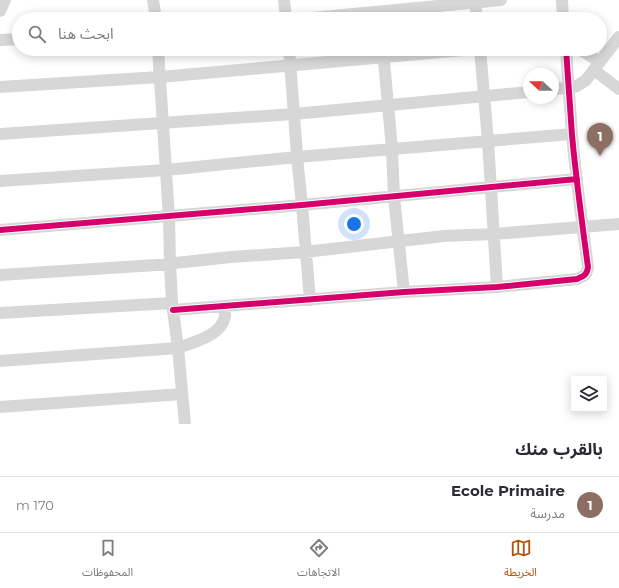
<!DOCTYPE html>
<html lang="ar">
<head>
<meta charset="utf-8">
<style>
	body { margin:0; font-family:Montserrat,"Noto Sans Arabic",sans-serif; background:#f2f2f3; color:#2b2b33; direction:rtl }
	.controls { position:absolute; right:12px; bottom:12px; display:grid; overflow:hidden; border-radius:0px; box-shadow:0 2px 10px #0003 }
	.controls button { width:36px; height:36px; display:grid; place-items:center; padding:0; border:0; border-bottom:1px solid #e1e1e2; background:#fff; color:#2b2b33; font:20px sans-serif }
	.compass { position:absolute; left:523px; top:68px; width:36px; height:36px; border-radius:50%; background:#fff; box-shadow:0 2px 10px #0003; rotate:292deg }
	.you { position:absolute; left:354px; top:224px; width:14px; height:14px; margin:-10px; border:3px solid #fff; border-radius:50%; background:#1a73e8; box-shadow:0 0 0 6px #1a73e833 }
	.badge { display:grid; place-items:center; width:26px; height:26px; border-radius:50%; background:#b45309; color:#fff; font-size:13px; font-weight:700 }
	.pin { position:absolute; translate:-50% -33px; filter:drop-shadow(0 1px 2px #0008) }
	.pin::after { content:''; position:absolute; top:21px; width:14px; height:12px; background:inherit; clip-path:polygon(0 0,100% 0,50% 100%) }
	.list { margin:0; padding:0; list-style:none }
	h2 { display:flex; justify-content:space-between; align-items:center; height:52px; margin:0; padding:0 16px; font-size:17px }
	h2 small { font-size:13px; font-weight:400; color:#7c7c81 }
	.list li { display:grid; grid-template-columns:26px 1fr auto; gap:12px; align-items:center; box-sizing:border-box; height:56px; padding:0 16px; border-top:1px solid #e1e1e2 }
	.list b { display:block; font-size:15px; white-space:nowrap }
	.list p { margin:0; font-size:13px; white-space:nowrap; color:#7c7c81 }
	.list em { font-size:13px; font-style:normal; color:#7c7c81 }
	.icon { flex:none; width:22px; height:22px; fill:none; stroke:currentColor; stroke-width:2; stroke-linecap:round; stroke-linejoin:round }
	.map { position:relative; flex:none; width:619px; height:424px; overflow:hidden; direction:ltr }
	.search { position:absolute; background:#fff; box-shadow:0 2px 10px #0003; left:12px; right:12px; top:12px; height:44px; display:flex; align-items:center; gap:10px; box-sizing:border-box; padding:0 14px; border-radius:22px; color:#7c7c81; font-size:15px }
	.sheet { height:108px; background:#fff }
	nav { display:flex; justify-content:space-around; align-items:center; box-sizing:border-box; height:56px; border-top:1px solid #e1e1e2; background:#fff; font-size:11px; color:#7c7c81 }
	nav a { display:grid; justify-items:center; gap:2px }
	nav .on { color:#b45309 }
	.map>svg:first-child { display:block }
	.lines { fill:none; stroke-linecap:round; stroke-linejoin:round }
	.minor { stroke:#d7d7d7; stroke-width:12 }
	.cycleway-casing { stroke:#fff; stroke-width:8 }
	.cycleway { stroke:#d6006c; stroke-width:6 }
</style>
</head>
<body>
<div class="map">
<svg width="619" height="424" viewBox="0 0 619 424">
	<rect width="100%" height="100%" fill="#fff"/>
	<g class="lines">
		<path class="minor" d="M 153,0 L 156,19
			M 284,0 L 286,19
			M 475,0 L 477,19
			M 562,0 L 563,19
			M 0,11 L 5,0
			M 301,19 L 501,0
			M 0,40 L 19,39
			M 158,49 L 169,217 L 170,263 L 172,303 L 178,348 L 185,424
			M 289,49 L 294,114 L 297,157 L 302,205 L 310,300
			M 480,49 L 488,141 L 497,287
			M 579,49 L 600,62
			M 383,50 L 392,149 L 394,197 L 404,292
			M 594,70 L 619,89
			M 0,87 L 160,77 L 475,49
			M 553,89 L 569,88 L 577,86 L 586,80 L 619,37
			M 0,134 L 294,114 L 529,92
			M 0,181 L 166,170 L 297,157 L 572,134
			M 0,230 L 302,205 L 577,179
			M 0,275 L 156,265 L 231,257 L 305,252 L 444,236 L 494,234 L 619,224
			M 173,310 L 404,292 L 497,287 L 577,279 C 584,276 587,275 588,267 C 582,223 576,179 572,135 C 570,106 568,78 566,49
			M 0,313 L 172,303
			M 0,361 L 178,348 C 193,342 222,336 225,316 C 225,313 225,310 225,307
			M 0,407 L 182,394"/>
		<defs>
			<path id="cycleway" d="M 0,230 L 302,205 L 577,179
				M 173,310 L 404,292 L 497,287 L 577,279 C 584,276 587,275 588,267 C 582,223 576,179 572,135 C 570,106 568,78 566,49"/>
		</defs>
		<use href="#cycleway" class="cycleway-casing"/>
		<use href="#cycleway" class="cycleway"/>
	</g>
</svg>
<div class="controls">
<button><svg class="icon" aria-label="layers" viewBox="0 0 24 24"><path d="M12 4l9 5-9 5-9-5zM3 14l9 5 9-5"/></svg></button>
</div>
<svg class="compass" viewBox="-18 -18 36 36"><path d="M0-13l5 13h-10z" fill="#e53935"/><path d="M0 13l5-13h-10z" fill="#7c7c81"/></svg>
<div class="you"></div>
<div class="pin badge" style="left:600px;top:156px;background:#8d6e63">1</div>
<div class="search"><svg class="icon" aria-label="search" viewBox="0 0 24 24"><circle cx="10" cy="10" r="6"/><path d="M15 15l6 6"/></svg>ابحث هنا</div>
</div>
<section class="sheet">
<h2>بالقرب منك<small></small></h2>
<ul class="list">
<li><span class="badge" style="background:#8d6e63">1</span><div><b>Ecole Primaire</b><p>مدرسة</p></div><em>170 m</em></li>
</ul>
</section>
<nav>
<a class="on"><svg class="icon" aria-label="map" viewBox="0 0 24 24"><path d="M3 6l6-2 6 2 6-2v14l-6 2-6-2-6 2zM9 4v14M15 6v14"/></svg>الخريطة</a>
<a><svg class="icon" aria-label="directions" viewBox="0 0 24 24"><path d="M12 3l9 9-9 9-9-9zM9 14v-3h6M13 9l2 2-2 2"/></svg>الاتجاهات</a>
<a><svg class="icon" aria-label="saved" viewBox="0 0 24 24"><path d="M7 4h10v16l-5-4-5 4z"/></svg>المحفوظات</a>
</nav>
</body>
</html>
